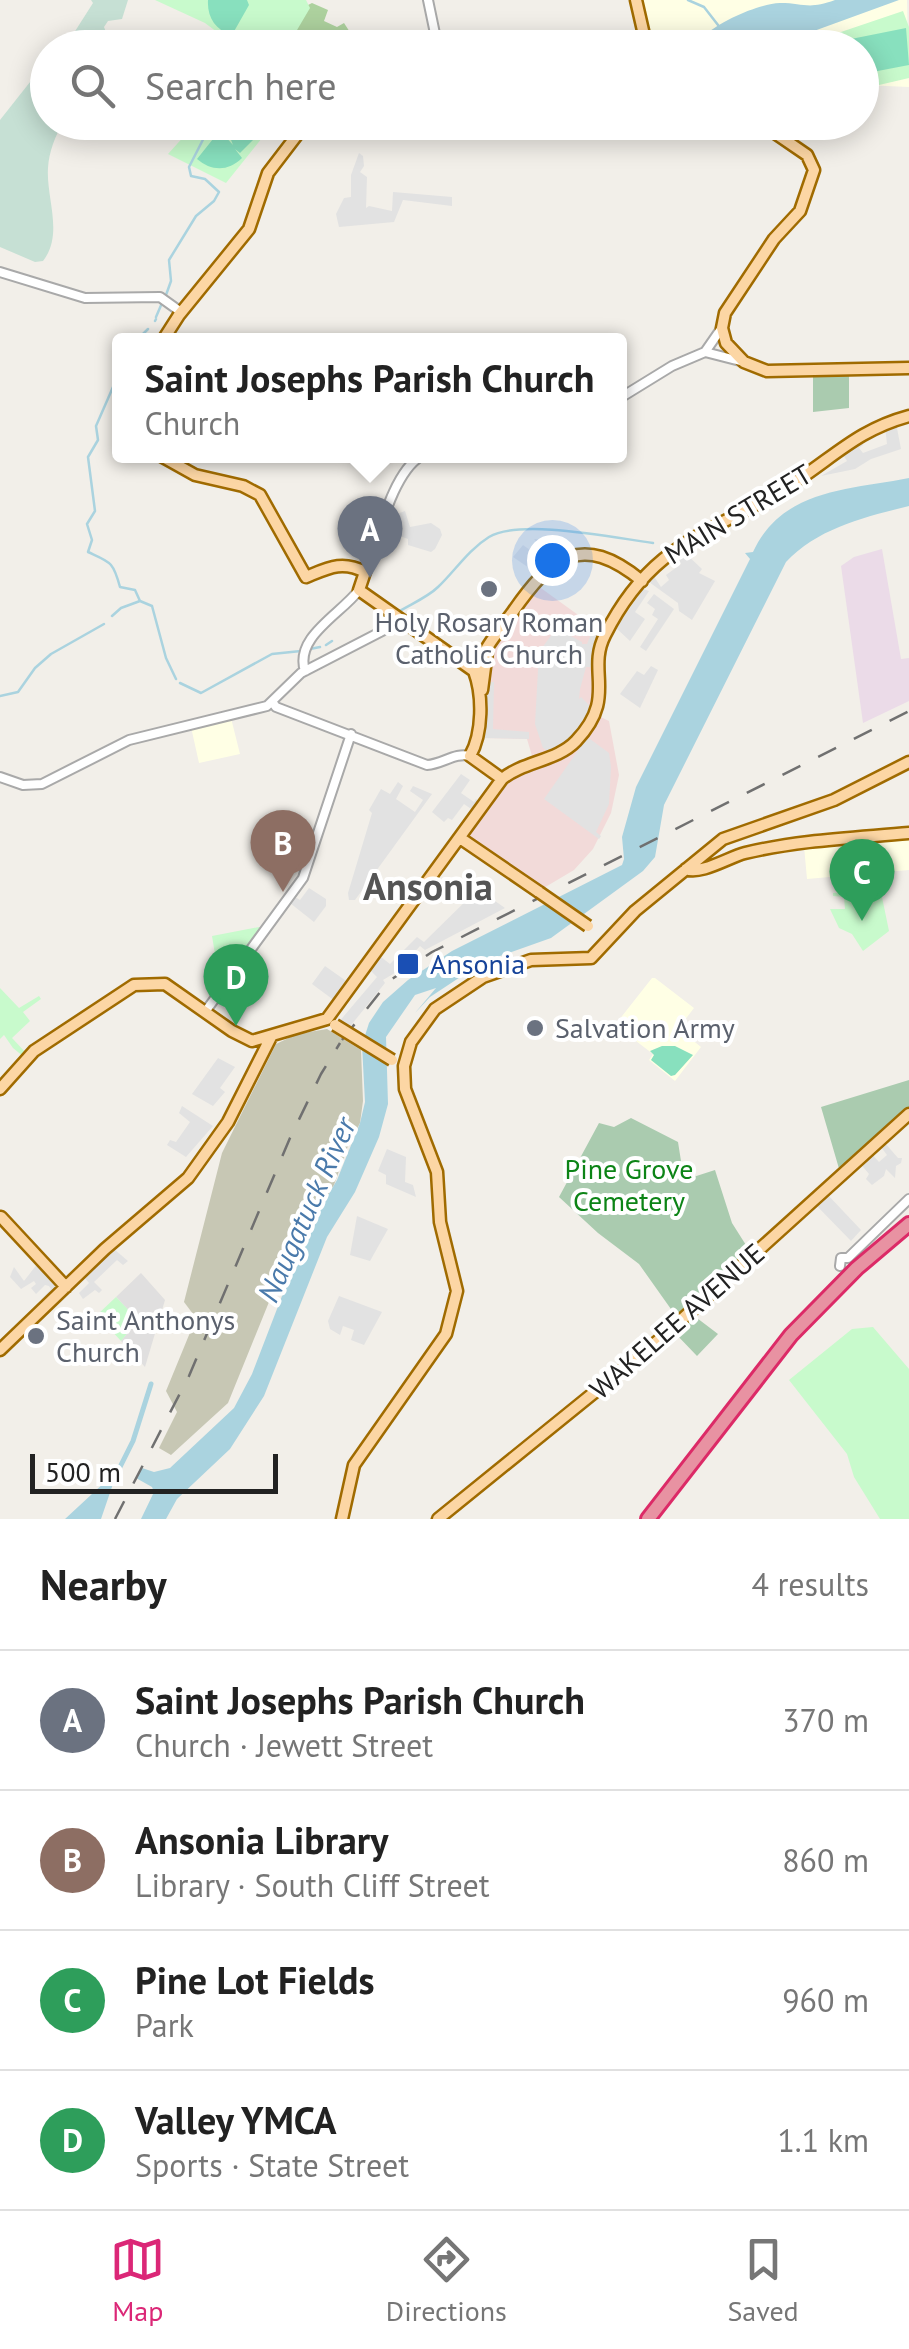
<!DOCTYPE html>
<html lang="en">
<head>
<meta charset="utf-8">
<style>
	body { margin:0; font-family:"PT Sans",sans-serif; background:#f2f2f2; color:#222 }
	.scale { position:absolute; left:30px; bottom:25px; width:248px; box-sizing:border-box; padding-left:10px; border:5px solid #222; border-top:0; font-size:28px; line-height:35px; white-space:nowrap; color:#222; -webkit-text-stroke:8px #fff; paint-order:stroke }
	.you { position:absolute; left:552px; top:560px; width:35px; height:35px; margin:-25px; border:8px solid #fff; border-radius:50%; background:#1a73e8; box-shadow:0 0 0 15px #1a73e833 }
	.badge { display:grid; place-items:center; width:65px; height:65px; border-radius:50%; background:#db2777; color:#fff; font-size:32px; font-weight:700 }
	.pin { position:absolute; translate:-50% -82px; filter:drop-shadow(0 2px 5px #0008) }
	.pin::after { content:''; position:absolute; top:52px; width:35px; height:30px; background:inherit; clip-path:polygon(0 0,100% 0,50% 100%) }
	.popup { position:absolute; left:112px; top:333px; width:515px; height:130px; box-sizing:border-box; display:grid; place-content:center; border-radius:10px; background:#fff; filter:drop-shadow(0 2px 8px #0005); font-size:32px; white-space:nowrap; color:#767676 }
	.popup b { font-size:38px; color:#222 }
	.popup::after { content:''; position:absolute; left:50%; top:100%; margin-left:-20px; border:20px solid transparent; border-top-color:#fff }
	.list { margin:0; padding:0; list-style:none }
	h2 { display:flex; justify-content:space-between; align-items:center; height:130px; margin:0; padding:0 40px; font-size:42px }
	h2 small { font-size:32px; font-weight:400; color:#767676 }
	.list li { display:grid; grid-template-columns:65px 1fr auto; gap:30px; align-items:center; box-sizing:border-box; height:140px; padding:0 40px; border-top:2px solid #e0e0e0 }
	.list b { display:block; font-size:38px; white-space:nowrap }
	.list p { margin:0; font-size:32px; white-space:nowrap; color:#767676 }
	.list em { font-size:32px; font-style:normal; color:#767676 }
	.icon { flex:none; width:55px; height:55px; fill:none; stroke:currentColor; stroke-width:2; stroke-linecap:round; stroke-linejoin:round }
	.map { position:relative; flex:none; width:909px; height:1519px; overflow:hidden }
	.search { position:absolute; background:#fff; box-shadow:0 5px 25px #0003; left:30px; right:30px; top:30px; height:110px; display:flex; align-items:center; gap:25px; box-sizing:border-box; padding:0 35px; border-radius:55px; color:#767676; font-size:38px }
	.sheet { height:690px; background:#fff }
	nav { display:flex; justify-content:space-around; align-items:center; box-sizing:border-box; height:140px; border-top:2px solid #e0e0e0; background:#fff; font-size:28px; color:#767676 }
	nav a { display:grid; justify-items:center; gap:5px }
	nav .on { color:#db2777 }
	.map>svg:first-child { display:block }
	.residential { fill:#e0dfdf }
	.commercial { fill:#f2dad9 }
	.industrial { fill:#ebdbe8 }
	.education { fill:#ffffe5 }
	.construction { fill:#c7c7b4 }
	.forest { fill:#add19e }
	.wetland { fill:#c6e0d4 }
	.cemetery { fill:#aacbaf }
	.park { fill:#c8facc }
	.pitch { fill:#88e0be }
	.parking { fill:#e2e2e2 }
	.water { fill:#aad3df }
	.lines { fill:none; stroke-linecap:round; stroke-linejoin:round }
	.stream { stroke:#aad3df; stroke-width:2.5 }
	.canal { stroke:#aad3df; stroke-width:5 }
	.minor-casing { stroke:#a9a9a9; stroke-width:12 }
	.major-casing { stroke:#a06b00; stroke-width:15 }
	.highway-casing { stroke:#dc2a67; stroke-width:18 }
	.minor { stroke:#fff; stroke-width:8 }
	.major { stroke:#fcd6a4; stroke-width:10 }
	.highway { stroke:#e892a2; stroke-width:12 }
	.rail { stroke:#707070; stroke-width:2.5; stroke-dasharray:20 20; stroke-linecap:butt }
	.major-bridge-casing { stroke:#a06b00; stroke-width:15; stroke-linecap:butt }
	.major-bridge { stroke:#fcd6a4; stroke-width:10 }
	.worship-dot { fill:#6b7280; stroke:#fff; stroke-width:4 }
	.transit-dot { fill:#1a4fb4; stroke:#fff; stroke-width:4 }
	.labels { text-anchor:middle; stroke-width:8; stroke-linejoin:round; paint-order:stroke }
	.street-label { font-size:28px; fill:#222; stroke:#fff }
	.worship-label { font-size:28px; fill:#5b616d; stroke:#fff; text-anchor:start }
	.transit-label { font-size:28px; fill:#164399; stroke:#fff; text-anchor:start }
	.park-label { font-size:28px; fill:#0c8416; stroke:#fff }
	.water-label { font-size:30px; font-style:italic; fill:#4a7aab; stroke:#fff }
	.district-label { font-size:38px; font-weight:bold; fill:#555; stroke:#fff }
</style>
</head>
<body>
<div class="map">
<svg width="909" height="1519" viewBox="0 0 909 1519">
	<rect width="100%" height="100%" fill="#f2efe9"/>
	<path class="residential" d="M 141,1273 L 165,1300 L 145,1367 L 121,1341 L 138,1320 L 116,1297 Z"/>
	<path class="commercial" d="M 538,586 L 599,630 L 595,647 L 596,695 L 590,712 L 609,721 L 619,775 L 611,813 L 593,849 L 574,870 L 542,889 L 465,837 L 503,783 L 535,766 L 527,739 L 483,738 L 486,662 Z"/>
	<path class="industrial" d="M 882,549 L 901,659 L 909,658 L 909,701 L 863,723 L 841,566 L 854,557 Z"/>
	<path class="education" d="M 639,0 L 907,0 L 909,87 L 862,85 L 862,48 L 651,47 Z
		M 231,718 L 240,754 L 199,763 L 191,727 Z
		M 909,837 L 909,870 L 807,879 L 804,846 Z
		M 652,978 L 655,978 L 694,1008 L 684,1021 L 690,1027 L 685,1034 L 701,1047 L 675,1081 L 649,1060 L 653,1054 L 615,1025 Z"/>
	<path class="construction" d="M 327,1029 L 361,1050 L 363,1101 L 360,1123 L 357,1129 L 354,1129 L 334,1185 L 321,1207 L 299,1228 L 228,1403 L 171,1455 L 159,1448 L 177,1412 L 166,1391 L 196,1318 L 184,1302 L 222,1153 L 276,1044 L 297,1034 Z"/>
	<path class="forest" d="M 312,3 L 328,10 L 324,21 L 337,27 L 344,23 L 357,43 L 355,47 L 282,47 L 302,8 Z"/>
	<path class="wetland" d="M 91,0 L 128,0 L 122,19 L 108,21 L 104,27 L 108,37 L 103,47 L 65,47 L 93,3 Z
		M 47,71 L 48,122 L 63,123 C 55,136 49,152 48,168 C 46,198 64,234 43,261 L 35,262 L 0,247 L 0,120 L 34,77 Z"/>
	<path class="cemetery" d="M 849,373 L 849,408 L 813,412 L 813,375 Z
		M 909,1080 L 909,1109 L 840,1172 L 821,1107 Z
		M 631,1118 L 678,1142 L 684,1180 L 715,1170 L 732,1223 L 751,1253 L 678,1319 L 639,1264 L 598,1233 L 559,1197 L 599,1123 L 614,1127 Z
		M 693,1315 L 718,1334 L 697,1356 L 674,1332 Z"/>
	<path class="park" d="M 155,0 L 306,0 L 310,8 L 287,47 L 237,47 L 205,23 Z
		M 903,11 L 909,27 L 909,78 L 879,85 L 862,85 L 862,48 L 816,48 L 838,33 Z
		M 196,123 L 274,123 L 226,183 L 168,154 Z
		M 874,880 L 882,897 L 889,931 L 863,951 L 852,934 L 839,928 L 830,909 L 845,909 L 844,897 L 833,896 L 833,893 L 874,889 Z
		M 259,927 L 262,929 L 252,944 L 216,960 L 212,936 Z
		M 0,988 L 19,1008 L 39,996 L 41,999 L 23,1012 L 30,1021 L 12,1038 L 27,1054 L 24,1057 L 13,1048 L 4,1035 L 0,1039 Z
		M 116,1297 L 138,1320 L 121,1341 L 97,1315 Z
		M 873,1327 L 909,1369 L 909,1519 L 880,1519 L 854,1477 L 847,1454 L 789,1380 L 852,1329 Z"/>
	<path class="pitch" d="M 208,0 L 247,0 L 249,5 L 232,35 C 215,30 207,17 208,0 Z
		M 906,28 L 909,65 L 862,74 L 862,48 L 852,47 L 851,39 Z
		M 228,123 L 258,123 L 262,131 L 240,153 L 235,149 L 242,158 C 228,172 211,171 197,159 L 217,134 L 223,134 L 233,145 L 228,132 Z
		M 662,1046 L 675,1046 L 693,1055 L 675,1075 L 671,1076 L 651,1060 L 654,1055 L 650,1051 Z"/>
	<path class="parking" d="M 359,153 L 363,156 L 364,166 L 360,172 L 367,177 L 366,208 L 369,206 L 392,211 L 393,192 L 452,197 L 452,206 L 403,200 L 394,222 L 339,227 L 336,214 L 344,198 L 351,197 L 351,175 Z
		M 896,423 L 901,449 L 871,459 L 855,469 L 821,476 L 847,461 L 842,453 L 862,438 L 863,445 L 859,448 L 863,453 L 887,444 L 885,426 Z
		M 405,511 L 410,527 L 431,523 L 440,529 L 442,535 L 435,549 L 431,552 L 408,545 L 408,539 L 389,532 L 394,515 Z
		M 534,539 L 543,540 L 566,554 L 549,561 L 535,572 L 513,557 L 523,545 L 540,557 L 544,557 L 546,552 Z
		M 682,550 L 702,569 L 699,573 L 715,581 L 692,620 L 679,611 L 678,603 L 649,582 L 653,575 L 661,587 L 669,580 L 666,575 L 681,564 L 676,557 Z
		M 643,589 L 649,591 L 635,612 L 645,619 L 630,641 L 616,628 Z
		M 654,594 L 674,609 L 646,651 L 640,647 L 658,619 L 652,615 L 655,609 L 647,603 Z
		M 566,615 L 570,617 L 563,626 L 565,633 L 582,642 L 582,644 L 587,644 L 592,632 L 598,637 L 593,667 L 586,667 L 580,689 L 579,699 L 581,697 L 591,707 L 576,734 L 561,746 L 548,751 L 543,748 L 535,724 L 539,652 Z
		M 651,666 L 658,670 L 640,708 L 620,694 L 637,671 L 644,675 Z
		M 487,682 L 494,682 L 493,729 L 529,732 L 529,739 L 483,738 Z
		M 586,739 L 590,739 L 609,753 L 611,767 L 609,804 L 596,832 L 601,836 L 599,839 L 544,799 Z
		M 461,774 L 470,780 L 461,793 L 474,802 L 476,799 L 480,802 L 474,811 L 464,804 L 452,820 L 448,818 L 444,822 L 432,812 Z
		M 398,782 L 403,786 L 396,799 L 415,812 L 423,800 L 410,791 L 413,786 L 432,794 L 355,900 L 349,900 L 348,893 L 372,813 L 369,810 L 381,789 L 390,794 Z
		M 309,888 L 326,899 L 326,906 L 314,922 L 290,903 L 295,897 L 300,900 Z
		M 478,889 L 505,908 L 425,950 L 420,946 L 405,963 L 402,962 L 396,969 L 398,971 L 383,980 L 385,983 L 348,1029 L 338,1023 L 377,977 L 370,970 L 381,957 L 390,964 L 417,937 L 424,942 Z
		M 325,966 L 349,983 L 335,1001 L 312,984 Z
		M 218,1058 L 235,1067 L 220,1088 L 225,1092 L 213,1106 L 192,1094 Z
		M 182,1106 L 213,1126 L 186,1157 L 167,1145 L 170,1140 L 176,1142 L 190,1122 L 179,1113 Z
		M 885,1143 L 898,1158 L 902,1158 L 901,1163 L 896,1166 L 895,1178 L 886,1169 L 884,1176 L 872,1185 L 866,1179 L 869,1174 L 859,1162 L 870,1152 L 879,1162 L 887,1155 L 881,1147 Z
		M 387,1149 L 406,1157 L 405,1182 L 413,1185 L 416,1197 L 386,1184 L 386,1175 L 378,1171 Z
		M 827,1194 L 861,1230 L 851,1241 L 815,1204 Z
		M 357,1216 L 388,1229 L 370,1261 L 350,1255 Z
		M 114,1249 L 128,1261 L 123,1265 L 117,1260 L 94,1282 L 102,1290 L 99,1293 L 95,1290 L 83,1299 L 79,1293 L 89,1283 L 84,1277 Z
		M 38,1263 L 60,1287 L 44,1303 L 41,1300 L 51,1289 L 49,1286 L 45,1285 L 36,1294 L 31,1288 L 36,1284 L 34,1281 L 21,1289 L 10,1277 L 14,1267 L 24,1281 Z
		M 339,1296 L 382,1312 L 364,1345 L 351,1340 L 354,1330 L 343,1326 L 340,1335 L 330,1329 L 328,1321 Z"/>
	<path class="water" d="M 835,0 L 899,0 L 770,47 L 715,47 L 706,34 C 723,20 758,4 780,3 C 804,3 808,10 835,0 Z
		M 909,478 L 909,506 C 865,517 818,528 786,562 L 664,805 L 655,857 L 643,871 L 551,938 L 483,962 L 430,997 L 415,1013 L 436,988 L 415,995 L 386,1037 L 388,1104 L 379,1137 L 355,1192 L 327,1237 L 264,1396 L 230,1449 L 177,1499 L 166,1519 L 141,1519 L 154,1492 L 152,1487 L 136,1478 L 142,1468 L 154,1472 L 170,1468 L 234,1408 L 252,1374 L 307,1231 L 337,1180 L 360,1123 L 365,1102 L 362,1045 L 369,1023 L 383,1002 L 408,980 L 452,951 L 622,865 L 624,859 L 622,837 L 636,787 L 750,559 L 745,553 L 753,552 C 782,489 848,490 909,478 Z
		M 115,1478 L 101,1519 L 65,1519 L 106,1481 Z"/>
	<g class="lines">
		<path class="stream" d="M 688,0 L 704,7 L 718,25
			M 284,34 L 287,48
			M 689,48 L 709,36
			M 166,295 L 171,281 L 169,260 L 196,216 L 214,201 L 219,192 L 205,179 L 191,176 L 189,167 L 212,122
			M 156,317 L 162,303
			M 155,321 L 156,319
			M 140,337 L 148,329
			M 120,371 L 96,426 L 98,440 L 88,457 L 95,511 L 87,524 L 92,540 L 88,552 C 110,562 113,561 120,587 L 135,590 L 140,601
			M 398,612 C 411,604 428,597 438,587 C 455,571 468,550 489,537 C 520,518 615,538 653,543
			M 112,616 L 121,608 L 140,601 L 152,606 L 166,658 L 176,679
			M 326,645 L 332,641
			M 310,649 L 320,647
			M 180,683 L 201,693 L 272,654 L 301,651
			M 0,696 L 18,692 L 35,668 L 51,654 L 104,624"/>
		<path class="canal" d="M 112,1483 L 133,1441 L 151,1384"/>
		<defs>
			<path id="minor" d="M 428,0 L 438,48
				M 0,272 L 85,298 L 160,297 L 181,312
				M 705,352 L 744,362
				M 620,398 L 672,366 L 705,352 L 721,329
				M 365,572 C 378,539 392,473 421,456
				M 305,671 C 294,637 341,614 359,590
				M 273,703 L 276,707 L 427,765 C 443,764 455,752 470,756
				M 0,777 L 23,785 L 42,784 L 129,740 L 267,706 L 301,673 L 390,627 L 398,619
				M 205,1012 L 303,878 L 351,734
				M 840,1266 L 841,1258 L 848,1258 L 909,1199"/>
			<path id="major" d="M 636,0 L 647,48
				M 759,122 L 807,155 L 814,170 L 800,211 L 774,239 L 725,313 L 722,328 L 726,343 L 744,362 L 767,371 L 909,368
				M 163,340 L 179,315 L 249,229 L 268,173 L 307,122
				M 161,456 L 195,475 L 243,486 L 260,495 L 306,577 C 328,568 342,560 365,572 L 359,590 L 474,671
				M 474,671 C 484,649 498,632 512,613 C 551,557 581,531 642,581
				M 474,671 C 483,695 483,733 470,756 L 502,779
				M 482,690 L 487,652
				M 460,838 L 539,892
				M 686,869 C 701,875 729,857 745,853 C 799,840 854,838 909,833
				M 0,1089 L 34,1051 L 134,985 L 165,984 L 232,1031 L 252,1041 L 327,1019 L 502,779 C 524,761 557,761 576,741 C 618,697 586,672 605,635 C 654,537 717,533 798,480 C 838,453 861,429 909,416
				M 1,1217 L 66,1287
				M 0,1350 L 105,1249 L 188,1178 L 228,1122 L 271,1037
				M 342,1519 L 354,1465 L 446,1334 L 457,1291 L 440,1222 L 437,1172 L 405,1089 L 404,1066 L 411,1042 L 435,1009 L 483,977 L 531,960 L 591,958 L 635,911 L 723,839 L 834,800 L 909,762
				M 438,1519 L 659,1340 L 909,1114"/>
			<path id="highway" d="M 648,1519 L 791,1335 L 857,1268 L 909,1224"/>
		</defs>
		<use href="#minor" class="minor-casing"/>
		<use href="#major" class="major-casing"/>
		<use href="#highway" class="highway-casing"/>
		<use href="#minor" class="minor"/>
		<use href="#major" class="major"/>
		<use href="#highway" class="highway"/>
		<path class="rail" d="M 342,1040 L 389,981 L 432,952 L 909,711
			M 115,1519 L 189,1376 L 290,1138 L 321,1074 L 340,1043"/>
		<defs>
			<path id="major-bridge" d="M 539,892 L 588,926
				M 335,1025 L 392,1060"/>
		</defs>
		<use href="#major-bridge" class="major-bridge-casing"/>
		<use href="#major-bridge" class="major-bridge"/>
	</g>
	<g class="worship-dot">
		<circle cx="489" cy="589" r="10"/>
		<circle cx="535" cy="1028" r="10"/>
		<circle cx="36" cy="1336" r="10"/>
	</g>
	<rect class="transit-dot" x="396" y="952" width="24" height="24" rx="5"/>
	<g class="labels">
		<g class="street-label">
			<text transform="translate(738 514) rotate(-31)" y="10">MAIN STREET</text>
			<text transform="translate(677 1321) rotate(-41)" y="10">WAKELEE AVENUE</text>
		</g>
		<g class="worship-label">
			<text x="489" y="632" text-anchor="middle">Holy Rosary Roman<tspan x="489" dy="32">Catholic Church</tspan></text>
			<text x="555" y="1038">Salvation Army</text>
			<text x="56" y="1330">Saint Anthonys<tspan x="56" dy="32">Church</tspan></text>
		</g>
		<g class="transit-label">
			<text x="430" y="974">Ansonia</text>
		</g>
		<g class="park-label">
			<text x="629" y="1179">Pine Grove<tspan x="629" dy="32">Cemetery</tspan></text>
		</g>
		<g class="water-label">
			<text transform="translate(307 1210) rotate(-66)" y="10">Naugatuck River</text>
		</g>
		<g class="district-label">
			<text x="428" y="900">Ansonia</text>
		</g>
	</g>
</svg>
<div class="scale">500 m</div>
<div class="you"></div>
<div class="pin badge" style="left:370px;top:578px;background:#6b7280">A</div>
<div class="popup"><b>Saint Josephs Parish Church</b>Church</div>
<div class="pin badge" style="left:283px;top:892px;background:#8d6e63">B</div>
<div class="pin badge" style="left:862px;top:921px;background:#2e9e5b">C</div>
<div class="pin badge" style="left:236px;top:1026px;background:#2e9e5b">D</div>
<div class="search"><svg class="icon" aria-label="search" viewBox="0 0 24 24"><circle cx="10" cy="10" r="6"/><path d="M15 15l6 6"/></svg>Search here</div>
</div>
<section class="sheet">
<h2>Nearby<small>4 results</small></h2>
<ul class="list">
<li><span class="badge" style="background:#6b7280">A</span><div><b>Saint Josephs Parish Church</b><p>Church · Jewett Street</p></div><em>370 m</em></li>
<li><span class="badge" style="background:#8d6e63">B</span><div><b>Ansonia Library</b><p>Library · South Cliff Street</p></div><em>860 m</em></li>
<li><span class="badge" style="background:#2e9e5b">C</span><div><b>Pine Lot Fields</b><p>Park</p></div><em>960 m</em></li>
<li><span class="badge" style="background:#2e9e5b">D</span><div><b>Valley YMCA</b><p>Sports · State Street</p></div><em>1.1 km</em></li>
</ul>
</section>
<nav>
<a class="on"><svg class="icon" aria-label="map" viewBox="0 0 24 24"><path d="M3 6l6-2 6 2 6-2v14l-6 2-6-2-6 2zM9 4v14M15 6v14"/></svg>Map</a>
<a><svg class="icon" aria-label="directions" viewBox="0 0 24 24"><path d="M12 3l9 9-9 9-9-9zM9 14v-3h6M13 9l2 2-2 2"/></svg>Directions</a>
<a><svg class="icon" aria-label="saved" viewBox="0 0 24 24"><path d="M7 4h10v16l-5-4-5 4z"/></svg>Saved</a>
</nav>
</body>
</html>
